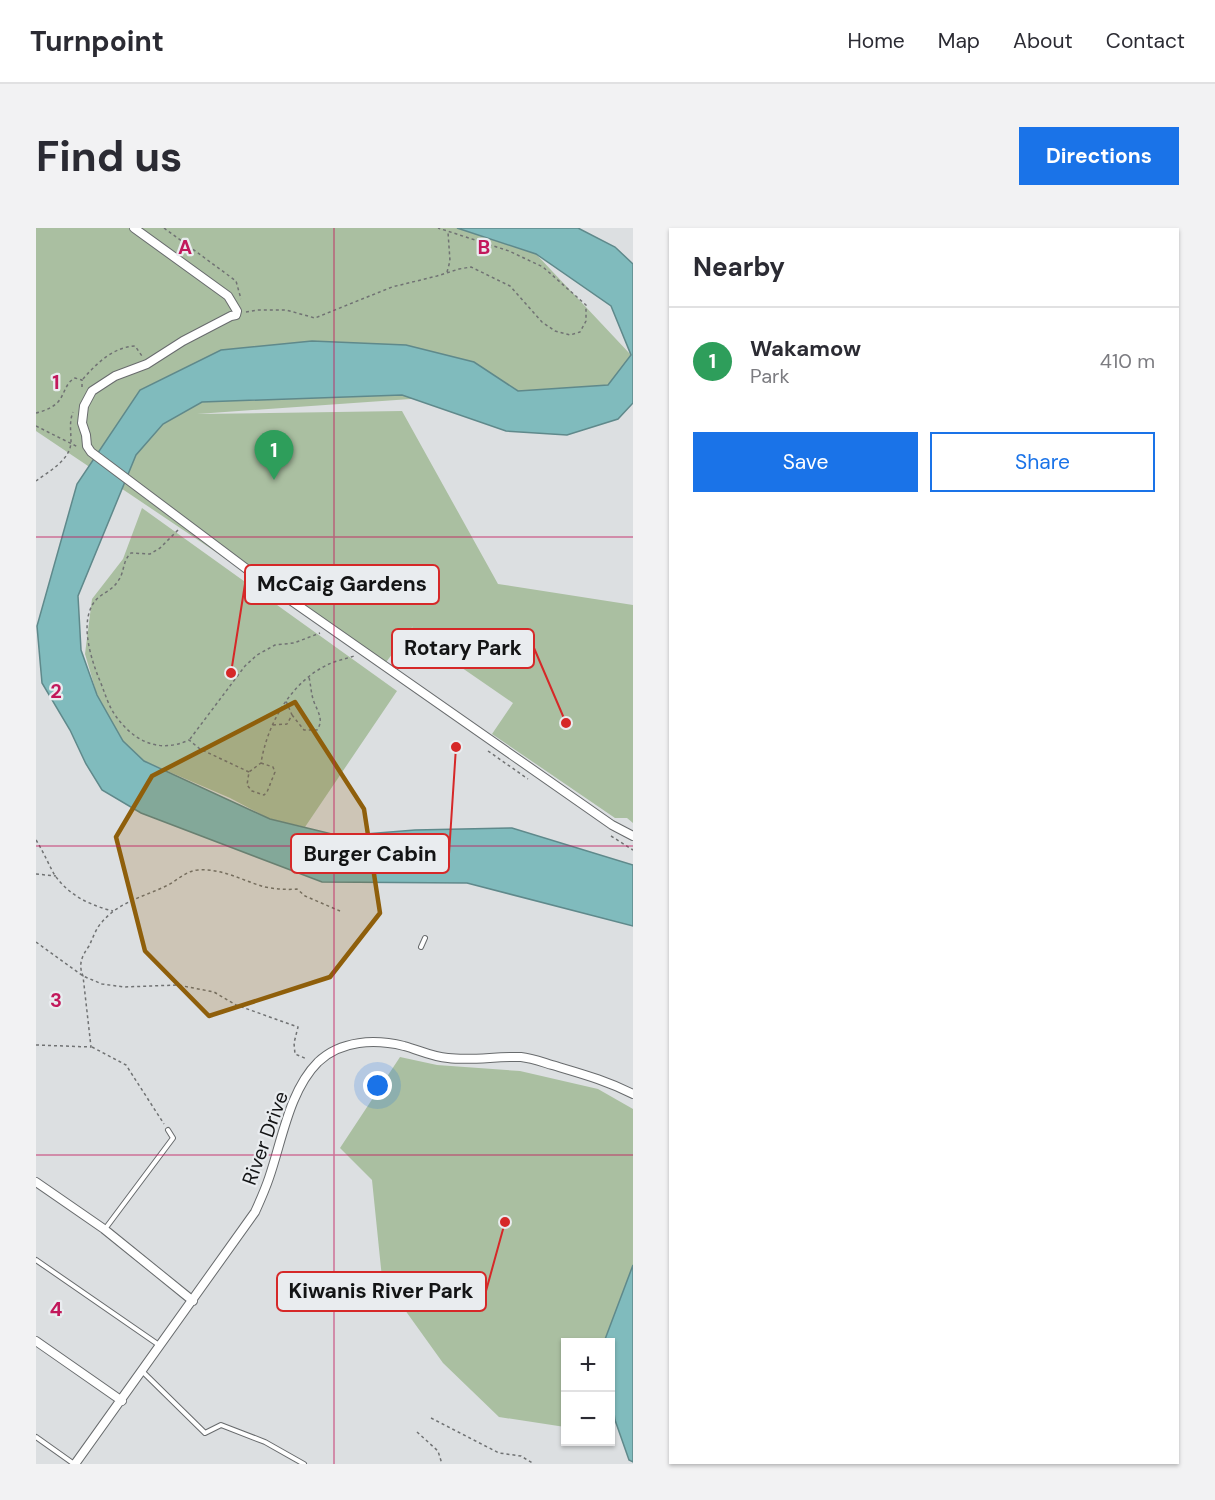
<!DOCTYPE html>
<html lang="en">
<head>
<meta charset="utf-8">
<style>
	body { margin:0; font-family:"DM Sans",sans-serif; background:#f2f2f3; color:#2b2b33 }
	.controls { position:absolute; right:18px; bottom:18px; display:grid; overflow:hidden; border-radius:0px; box-shadow:0 2px 4px #0004 }
	.controls button { width:54px; height:54px; display:grid; place-items:center; padding:0; border:0; border-bottom:2px solid #e1e1e2; background:#fff; color:#2b2b33; font:30px sans-serif }
	.you { position:absolute; left:342px; top:858px; width:21px; height:21px; margin:-15px; border:4px solid #fff; border-radius:50%; background:#1a73e8; box-shadow:0 0 0 9px #1a73e833 }
	.badge { display:grid; place-items:center; width:39px; height:39px; border-radius:50%; background:#1a73e8; color:#fff; font-size:20px; font-weight:700 }
	.pin { position:absolute; translate:-50% -50px; filter:drop-shadow(0 2px 3px #0008) }
	.pin::after { content:''; position:absolute; top:32px; width:21px; height:18px; background:inherit; clip-path:polygon(0 0,100% 0,50% 100%) }
	.list { margin:0; padding:0; list-style:none }
	h2 { display:flex; justify-content:space-between; align-items:center; height:78px; margin:0; padding:0 24px; font-size:26px }
	h2 small { font-size:20px; font-weight:400; color:#7c7c81 }
	.list li { display:grid; grid-template-columns:39px 1fr auto; gap:18px; align-items:center; box-sizing:border-box; height:108px; padding:0 24px; border-top:2px solid #e1e1e2 }
	.list b { display:block; font-size:22px; white-space:nowrap }
	.list p { margin:0; font-size:20px; white-space:nowrap; color:#7c7c81 }
	.list em { font-size:20px; font-style:normal; color:#7c7c81 }
	.actions { display:flex; gap:12px; padding:18px 24px }
	.actions a { flex:1; padding:14px 0; border:2px solid #1a73e8; border-radius:0px; text-align:center; font-size:21px; color:#1a73e8 }
	.actions .main { background:#1a73e8; color:#fff }
	.map { position:relative; flex:none; width:597px; height:1236px; overflow:hidden; border-radius:0px }
	header { display:flex; align-items:center; gap:36px; box-sizing:border-box; height:84px; padding:0 30px; background:#fff; border-bottom:2px solid #e1e1e2 }
	header strong { font-size:28px }
	nav { display:flex; gap:33px; margin-inline-start:auto; font-size:21px }
	.intro { display:flex; align-items:center; justify-content:space-between; box-sizing:border-box; height:144px; padding:0 36px }
	h1 { margin:0; font-size:42px }
	.button { padding:15px 27px; border-radius:0px; background:#1a73e8; color:#fff; font-size:21px; font-weight:700 }
	main { display:flex; gap:36px; padding:0 36px }
	aside { flex:1; background:#fff; border-radius:0px; box-shadow:0 2px 4px #0004 }
	.map>svg:first-child { display:block }
	.green { fill:#aabfa1 }
	.water { fill:#80bbbd; stroke:#5f898b; stroke-width:1.5 }
	.lines { fill:none; stroke-linecap:round; stroke-linejoin:round }
	.lane-casing { stroke:#686b6d; stroke-width:6 }
	.street-casing { stroke:#686b6d; stroke-width:10 }
	.path { stroke:#707273; stroke-width:1.5; stroke-dasharray:3 3; stroke-linecap:butt }
	.lane { stroke:#fff; stroke-width:4 }
	.street { stroke:#fff; stroke-width:8 }
	.marked { fill:#8f5f0b; fill-opacity:0.2; stroke:#8f5f0b; stroke-width:4.5; stroke-linejoin:round }
	.grid { fill:none; stroke:#c2185b; stroke-width:1.5; stroke-opacity:0.55 }
	.labels { text-anchor:middle; stroke-width:4.5; stroke-linejoin:round; paint-order:stroke }
	.street-label { font-size:20px; fill:#131415; stroke:#e9ecef }
	.grid-label { font-size:20px; text-anchor:middle; font-weight:bold; fill:#c2185b; stroke:#e9ecef; stroke-width:4.5; stroke-linejoin:round; paint-order:stroke }
	.leader { fill:none; stroke:#d62828; stroke-width:2 }
	.callout-dot { fill:#d62828; stroke:#e9ecef; stroke-width:2 }
	.callout { fill:#e9ecef; stroke:#d62828; stroke-width:2 }
	.callout-label { font-size:21px; text-anchor:middle; font-weight:bold; fill:#131415 }
</style>
</head>
<body>
<header>
<strong>Turnpoint</strong>
<nav><a>Home</a><a>Map</a><a>About</a><a>Contact</a></nav>
</header>
<div class="intro"><h1>Find us</h1><a class="button">Directions</a></div>
<main>
<div class="map">
<svg width="597" height="1236" viewBox="0 0 597 1236">
	<rect width="100%" height="100%" fill="#dcdfe1"/>
	<path class="green" d="M 0,0 L 421,0 L 500,26 L 595,127 L 573,157 L 161,186 L 366,183 L 462,356 L 597,377 L 597,595 L 591,590 L 579,590 L 456,506 L 477,475 L 374,404 L 377,398 L 348,437 L 0,203 Z
		M 106,280 L 361,463 L 269,599 L 234,591 L 194,570 L 108,533 L 87,513 L 61,467 L 49,426 L 56,371 L 87,331 Z
		M 364,829 L 401,837 L 484,843 L 562,861 L 597,881 L 597,1037 L 568,1114 L 530,1114 L 529,1199 L 463,1189 L 407,1135 L 346,1050 L 336,952 L 304,920 Z"/>
	<path class="water" d="M 421,0 L 542,0 L 579,19 L 597,36 L 597,175 L 582,191 L 531,207 L 470,203 L 366,167 L 166,174 L 127,196 L 100,227 L 42,368 L 45,422 L 61,467 L 87,513 L 108,533 L 234,591 L 304,608 L 379,602 L 476,600 L 597,637 L 597,698 L 431,655 L 286,654 L 105,585 L 66,562 L 50,536 L 34,502 L 6,455 L 1,398 L 41,256 L 104,162 L 185,122 L 276,113 L 370,117 L 438,134 L 482,163 L 572,157 L 595,127 L 575,78 L 500,26 Z
		M 597,1037 L 597,1234 L 593,1232 L 579,1192 L 575,1164 L 574,1114 L 568,1114 Z"/>
	<g class="lines">
		<defs>
			<path id="lane" d="M 385,719 L 389,710
				M 69,1001 L 137,910 L 132,902
				M 0,1032 L 123,1117
				M 107,1144 L 169,1205 L 185,1197 L 229,1214 L 268,1236
				M 0,1209 L 38,1236"/>
			<path id="street" d="M 98,0 L 192,68 L 201,83 L 200,87 L 195,88 L 147,113 L 111,136 L 79,148 L 56,163 L 48,178 L 46,195 L 50,207 L 51,218 L 55,224 L 220,348 L 576,597 L 597,608
				M 0,954 L 68,1001 L 157,1073
				M 0,1113 L 86,1173
				M 39,1236 L 219,984 C 224,973 229,962 233,950 C 246,913 253,863 282,834 C 305,812 339,811 368,818 C 383,822 396,829 412,830 C 436,833 461,828 485,829 C 495,830 506,834 516,837 C 546,846 569,852 597,866"/>
		</defs>
		<use href="#lane" class="lane-casing"/>
		<use href="#street" class="street-casing"/>
		<path class="path" d="M 128,0 L 200,53 L 205,71
			M 411,44 L 414,33 L 412,4
			M 210,84 L 221,82 L 250,82 L 279,90 L 356,59 L 401,48 L 423,41 L 435,39 L 474,58 L 506,94 L 519,103 L 534,107 L 544,104 L 550,93 L 550,77 L 507,39 L 473,23 L 402,0
			M 47,151 C 60,136 77,119 99,118 L 106,128
			M 0,185 C 8,183 16,180 22,174 C 29,166 29,155 39,150 L 46,152 L 46,160
			M 0,198 L 42,219
			M 0,253 C 13,243 35,232 35,213 C 35,203 33,194 37,184
			M 142,302 L 124,320 L 114,326 L 95,325 C 86,333 89,344 82,353 C 74,366 60,365 54,382 C 46,403 56,434 64,453 C 69,465 72,477 79,487 C 97,513 123,526 153,512 L 164,521 L 213,544
			M 256,487 L 268,502 L 281,502 C 288,492 282,484 278,474 C 275,466 275,458 273,449
			M 237,497 L 251,496 L 256,487 L 250,473
			M 154,511 L 209,438 L 221,427 L 239,417 L 258,415 L 284,405
			M 452,523 L 492,551
			M 225,535 L 237,539 L 239,544 L 231,564 L 228,567 L 216,563 L 211,557 L 213,544 L 225,535 C 231,497 254,455 291,437 C 299,433 309,431 318,428
			M 575,608 L 597,622
			M 0,612 C 7,623 12,635 18,646 C 32,667 53,677 77,683
			M 0,646 L 20,648
			M 0,714 L 47,748 L 66,756 L 88,759 L 142,757 L 178,764 L 200,777 L 262,799 L 258,815 L 259,826 L 271,831
			M 0,817 L 55,819 L 47,748 C 42,736 46,728 53,718 C 57,710 60,700 66,694 C 83,674 107,669 130,658 C 141,653 149,643 162,642 C 186,640 207,653 229,659 C 240,661 250,662 261,661 L 269,668 L 304,683
			M 56,819 L 90,837 L 128,896
			M 395,1190 L 463,1225 L 485,1228 L 498,1236
			M 381,1204 L 402,1223 L 406,1236"/>
		<use href="#lane" class="lane"/>
		<use href="#street" class="street"/>
	</g>
	<path class="marked" d="M 259,474 L 328,581 L 344,685 L 294,749 L 173,788 L 109,723 L 80,609 L 116,548 Z"/>
	<path class="grid" d="M 298,0 L 298,1236M 0,309 L 597,309M 0,618 L 597,618M 0,927 L 597,927"/>
	<g class="labels">
		<g class="street-label">
			<text transform="translate(229 910) rotate(-70)" y="7">River Drive</text>
		</g>
	</g>
	<g class="grid-label">
		<text x="149" y="26">A</text>
		<text x="448" y="26">B</text>
		<text x="20" y="161">1</text>
		<text x="20" y="470">2</text>
		<text x="20" y="779">3</text>
		<text x="20" y="1088">4</text>
	</g>
	<path class="leader" d="M195 445L209 356M530 495L498 420M420 519L413 626M469 994L450 1063"/>
	<g class="callout-dot">
		<circle cx="195" cy="445" r="6"/>
		<circle cx="530" cy="495" r="6"/>
		<circle cx="420" cy="519" r="6"/>
		<circle cx="469" cy="994" r="6"/>
	</g>
	<g class="callout">
		<rect x="209" y="337" width="194" height="39" rx="6"/>
		<rect x="356" y="401" width="142" height="39" rx="6"/>
		<rect x="255" y="606" width="158" height="39" rx="6"/>
		<rect x="241" y="1044" width="209" height="39" rx="6"/>
	</g>
	<g class="callout-label">
		<text x="306" y="363">McCaig Gardens</text>
		<text x="427" y="427">Rotary Park</text>
		<text x="334" y="633">Burger Cabin</text>
		<text x="345" y="1070">Kiwanis River Park</text>
	</g>
</svg>
<div class="controls">
<button>+</button>
<button>−</button>
</div>
<div class="you"></div>
<div class="pin badge" style="left:238px;top:252px;background:#2e9e5b">1</div>
</div>
<aside>
<h2>Nearby<small></small></h2>
<ul class="list">
<li><span class="badge" style="background:#2e9e5b">1</span><div><b>Wakamow</b><p>Park</p></div><em>410 m</em></li>
</ul>
<div class="actions"><a class="main">Save</a><a>Share</a></div>
</aside>
</main>
</body>
</html>
